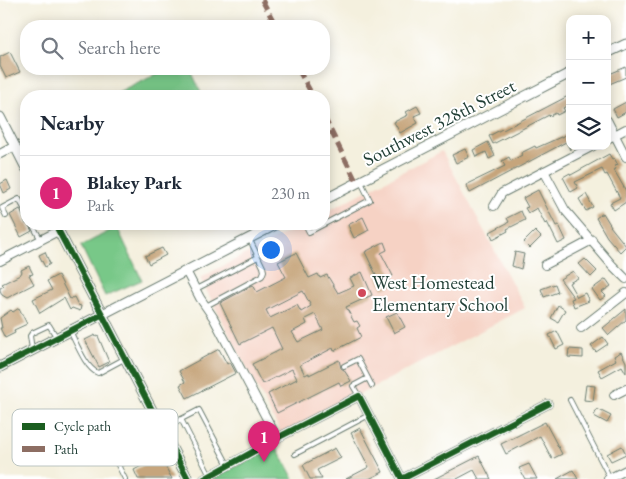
<!DOCTYPE html>
<html lang="en">
<head>
<meta charset="utf-8">
<style>
	body { margin:0; font-family:"EB Garamond",serif; background:#f2f2f3; color:#1f2937 }
	.controls { position:absolute; right:15px; top:15px; display:grid; overflow:hidden; border-radius:10px; box-shadow:0 2px 12px #0003 }
	.controls button { width:45px; height:45px; display:grid; place-items:center; padding:0; border:0; border-bottom:1px solid #e0e1e3; background:#fff; color:#1f2937; font:25px sans-serif }
	.you { position:absolute; left:270px; top:249px; width:18px; height:18px; margin:-12px; border:4px solid #fff; border-radius:50%; background:#1a73e8; box-shadow:0 0 0 8px #1a73e833 }
	.badge { display:grid; place-items:center; width:32px; height:32px; border-radius:50%; background:#db2777; color:#fff; font-size:16px; font-weight:700 }
	.pin { position:absolute; translate:-50% -41px; filter:drop-shadow(0 1px 2px #0008) }
	.pin::after { content:''; position:absolute; top:26px; width:18px; height:15px; background:inherit; clip-path:polygon(0 0,100% 0,50% 100%) }
	.list { margin:0; padding:0; list-style:none }
	h2 { display:flex; justify-content:space-between; align-items:center; height:65px; margin:0; padding:0 20px; font-size:21px }
	h2 small { font-size:16px; font-weight:400; color:#747a83 }
	.list li { display:grid; grid-template-columns:32px 1fr auto; gap:15px; align-items:center; box-sizing:border-box; height:75px; padding:0 20px; border-top:1px solid #e0e1e3 }
	.list b { display:block; font-size:19px; white-space:nowrap }
	.list p { margin:0; font-size:16px; white-space:nowrap; color:#747a83 }
	.list em { font-size:16px; font-style:normal; color:#747a83 }
	.icon { flex:none; width:28px; height:28px; fill:none; stroke:currentColor; stroke-width:2; stroke-linecap:round; stroke-linejoin:round }
	.map { position:relative; flex:none; width:626px; height:479px; overflow:hidden }
	.search { position:absolute; background:#fff; box-shadow:0 2px 12px #0003; left:20px; top:20px; width:310px; height:55px; display:flex; align-items:center; gap:12px; box-sizing:border-box; padding:0 18px; border-radius:20px; color:#747a83; font-size:19px }
	.panel { position:absolute; background:#fff; box-shadow:0 2px 12px #0003; left:20px; top:90px; width:310px; height:140px; border-radius:20px }
	.map>svg:first-child { display:block }
	.built { fill:#f6d2c4 }
	.green { fill:#78c888; stroke:#4c825e }
	.building { fill:#c6a57b; fill-rule:evenodd }
	.lines { fill:none; stroke-linecap:round; stroke-linejoin:round }
	.service-casing { stroke:#6a7c70; stroke-width:6 }
	.minor-casing { stroke:#6a7c70; stroke-width:10 }
	.tertiary-casing { stroke:#6a7c70; stroke-width:11 }
	.service { stroke:#fff; stroke-width:4 }
	.minor { stroke:#fff; stroke-width:8 }
	.tertiary { stroke:#fff; stroke-width:9 }
	.quiet { stroke:#8d6e63; stroke-width:5; stroke-dasharray:10 5; stroke-linecap:butt }
	.cycleway-casing { stroke:#fff; stroke-width:9 }
	.cycleway { stroke:#1b5e20; stroke-width:6 }
	.poi-dot { fill:#d1495b; stroke:#fff; stroke-width:2 }
	.labels { text-anchor:middle; stroke-width:4; stroke-linejoin:round; paint-order:stroke }
	.street-label { font-size:19px; fill:#1f3d34; stroke:#fff }
	.poi-label { font-size:19px; fill:#1f3d34; stroke:#fff; text-anchor:start }
	.key { fill:#fff; stroke:#bcc5c2; stroke-width:1 }
	.key-label { font-size:14px; fill:#1f3d34 }
</style>
</head>
<body>
<div class="map">
<svg width="626" height="479" viewBox="0 0 626 479">
	<rect width="100%" height="100%" fill="#fff"/>
	<filter id="ink" filterUnits="userSpaceOnUse"><feTurbulence type="fractalNoise" baseFrequency=".02" numOctaves="2"/><feDisplacementMap in="SourceGraphic" scale="10" xChannelSelector="R" yChannelSelector="G"/><feConvolveMatrix kernelMatrix="1 2 1 2 8 2 1 2 1" color-interpolation-filters="sRGB"/></filter>
	<filter id="wash" filterUnits="userSpaceOnUse"><feTurbulence type="fractalNoise" baseFrequency=".0096" numOctaves="4" result="noise"/><feDisplacementMap in="SourceGraphic" scale="20" xChannelSelector="R" yChannelSelector="G"/><feGaussianBlur stdDeviation="1.12" result="paint"/><feColorMatrix in="noise" values="0 0 0 0 0 0 0 0 0 0 0 0 0 0 0 0 0 1.4 0 .05"/><feComposite in="paint" operator="in"/></filter>
	<g filter="url(#wash)">
		<rect width="100%" height="100%" fill="#f4f0de"/>
		<path class="built" d="M 442,151 L 525,308 L 282,435 L 200,278 L 303,224 L 324,224 L 324,213 Z"/>
		<path class="green" d="M 167,69 L 190,69 L 203,96 L 112,96 Z
			M 117,227 L 142,280 L 105,296 L 81,246 Z
			M 276,446 L 294,479 L 212,479 Z"/>
		<g id="blocks">
			<path class="building" d="M 10,52 L 20,72 L 6,78 L 0,66 L 0,57 Z
				M 626,67 L 626,77 L 607,85 L 607,75 Z
				M 570,95 L 570,104 L 563,108 L 565,111 L 557,115 L 556,113 L 550,116 L 549,115 L 493,144 L 489,136 L 502,129 L 503,130 Z
				M 626,102 L 626,112 L 617,117 L 613,109 Z
				M 417,106 L 421,113 L 414,116 L 418,123 L 400,133 L 394,122 L 408,115 L 406,112 Z
				M 570,133 L 570,150 L 566,142 L 470,193 L 466,185 L 505,166 L 502,161 L 509,157 L 511,161 L 522,155 L 521,153 L 535,146 L 536,148 Z
				M 488,142 L 495,156 L 489,159 L 486,152 L 476,157 L 473,150 Z
				M 465,149 L 469,157 L 456,163 L 452,155 Z
				M 609,154 L 612,159 L 614,158 L 618,165 L 615,166 L 616,169 L 614,170 L 626,191 L 626,202 L 614,210 L 610,203 L 620,198 L 607,174 L 605,175 L 602,169 L 575,182 L 578,188 L 571,192 L 563,177 L 570,173 L 571,175 Z
				M 7,180 L 11,189 L 4,193 L 0,184 Z
				M 538,190 L 556,226 L 559,225 L 566,240 L 558,244 L 547,222 L 545,224 L 537,208 L 528,213 L 525,208 L 528,207 L 523,198 Z
				M 586,194 L 593,207 L 586,211 L 579,199 Z
				M 20,209 L 26,224 L 28,224 L 32,231 L 21,237 L 10,215 Z
				M 521,211 L 525,220 L 507,229 L 508,231 L 493,239 L 490,232 L 509,222 L 507,218 Z
				M 603,213 L 611,226 L 610,226 L 626,246 L 620,252 L 607,237 L 596,218 Z
				M 363,217 L 369,230 L 354,238 L 348,225 Z
				M 535,231 L 541,237 L 530,248 L 524,242 Z
				M 384,242 L 387,250 L 381,253 L 393,276 L 388,278 L 392,285 L 383,289 L 365,252 Z
				M 162,248 L 166,255 L 149,264 L 145,256 Z
				M 45,252 L 50,264 L 45,267 L 39,255 Z
				M 515,252 L 524,254 L 521,269 L 512,266 Z
				M 296,253 L 309,278 L 318,274 L 320,278 L 327,275 L 338,293 L 354,286 L 350,278 L 362,272 L 372,295 L 346,307 L 354,322 L 357,321 L 360,326 L 357,328 L 361,337 L 334,351 L 333,348 L 300,365 L 305,375 L 309,373 L 309,375 L 339,360 L 341,368 L 344,370 L 351,381 L 341,386 L 339,382 L 277,413 L 268,394 L 297,379 L 292,369 L 262,384 L 252,364 L 282,349 L 272,328 L 240,344 L 220,303 L 253,285 L 257,292 L 286,277 L 278,262 ZM 303,291 L 311,306 L 301,312 L 297,305 L 270,318 L 266,310 ZM 315,314 L 323,330 L 298,342 L 292,332 L 307,324 L 305,319 Z
				M 585,259 L 597,271 L 591,277 L 579,264 Z
				M 29,266 L 33,274 L 29,275 L 34,284 L 7,298 L 2,295 L 0,290 L 0,288 L 4,286 L 2,284 L 20,275 L 22,272 L 21,270 Z
				M 573,271 L 578,278 L 569,283 L 577,297 L 585,293 L 589,301 L 574,307 L 571,299 L 574,298 L 560,279 Z
				M 58,275 L 70,299 L 74,297 L 78,305 L 81,306 L 80,311 L 72,308 L 70,310 L 64,298 L 40,313 L 33,299 L 52,290 L 47,281 Z
				M 606,279 L 611,286 L 602,292 L 606,296 L 600,300 L 592,289 Z
				M 555,284 L 558,292 L 544,297 L 541,289 Z
				M 558,305 L 565,310 L 558,322 L 551,318 Z
				M 19,308 L 27,324 L 14,330 L 15,333 L 5,338 L 0,328 L 2,328 L 0,318 L 11,310 L 13,312 Z
				M 626,309 L 626,320 L 609,335 L 603,328 Z
				M 397,312 L 405,327 L 394,333 L 386,317 Z
				M 557,331 L 564,345 L 556,349 L 549,335 Z
				M 95,335 L 96,337 L 98,336 L 109,362 L 99,367 L 85,340 Z
				M 603,337 L 608,344 L 596,352 L 591,346 Z
				M 219,349 L 227,364 L 230,362 L 236,373 L 187,398 L 180,385 L 185,382 L 179,371 Z
				M 569,349 L 583,350 L 583,358 L 568,357 Z
				M 621,352 L 626,362 L 626,373 L 622,366 L 602,377 L 598,370 L 616,360 L 614,356 Z
				M 586,385 L 595,386 L 593,401 L 584,400 Z
				M 597,409 L 611,416 L 607,423 L 594,416 Z
				M 545,422 L 562,454 L 552,459 L 540,436 L 506,454 L 501,444 Z
				M 360,428 L 383,472 L 369,479 L 346,479 L 369,467 L 351,433 Z
				M 622,446 L 626,454 L 611,461 L 607,454 Z
				M 335,448 L 341,458 L 317,470 L 322,479 L 310,479 L 303,465 Z
				M 479,456 L 491,479 L 479,479 L 474,470 L 457,479 L 434,479 Z
				M 156,458 L 162,460 L 172,479 L 138,479 L 134,470 Z
				M 529,464 L 537,479 L 525,479 L 519,468 Z
				M 573,470 L 578,479 L 557,479 Z"/>
		</g>
	</g>
	<g filter="url(#ink)">
		<use href="#blocks" fill-opacity="0" stroke="#6a7c70" stroke-width="1"/>
		<g class="lines">
			<defs>
				<path id="service" d="M 6,216 L 2,208 L 19,199 L 26,212
					M 32,224 L 41,240
					M 305,224 L 309,232 L 370,200 L 361,182
					M 196,289 L 258,257
					M 206,306 L 262,276 L 264,271 L 263,267 L 249,238
					M 70,331 C 76,342 86,369 98,373 L 124,359
					M 32,349 L 30,336 L 32,333 L 49,325 L 57,338
					M 344,366 L 358,359 L 372,386
					M 359,396 L 353,386 L 368,378
					M 570,400 L 610,478
					M 181,419 L 210,476
					M 162,429 L 199,410 L 228,465
					M 295,454 L 369,415
					M 118,465 L 148,449 L 142,437
					M 125,479 L 112,453 L 160,427"/>
				<path id="minor" d="M 607,120 L 626,157
					M 607,139 L 626,129
					M 0,154 L 15,146
					M 544,171 L 565,210 L 612,265 L 626,279
					M 494,206 L 502,193 L 593,146
					M 0,261 L 58,231
					M 545,265 L 592,240
					M 186,271 L 200,298 L 213,317 L 277,438
					M 581,328 L 626,293
					M 614,395 L 626,389
					M 204,479 L 283,435 L 359,396 L 402,479 L 548,404
					M 608,479 L 626,470"/>
				<path id="tertiary" d="M 607,53 L 626,44
					M 0,117 L 26,168
					M 324,200 L 570,73
					M 55,224 L 188,479
					M 0,367 L 277,224"/>
			</defs>
			<use href="#service" class="service-casing"/>
			<use href="#minor" class="minor-casing"/>
			<use href="#tertiary" class="tertiary-casing"/>
			<use href="#service" class="service"/>
			<use href="#minor" class="minor"/>
			<use href="#tertiary" class="tertiary"/>
			<path class="quiet" d="M 262,0 L 276,26
				M 298,69 L 313,96
				M 324,117 L 357,183"/>
			<defs>
				<path id="cycleway" d="M 55,224 L 188,479
					M 0,367 L 101,315
					M 204,479 L 283,435 L 359,396 L 402,479 L 548,404"/>
			</defs>
			<use href="#cycleway" class="cycleway-casing"/>
			<use href="#cycleway" class="cycleway"/>
		</g>
	</g>
	<circle class="poi-dot" cx="362" cy="293" r="5"/>
	<g class="labels">
		<g class="street-label">
			<text transform="translate(439 122) rotate(-27)" y="7">Southwest 328th Street</text>
		</g>
		<g class="poi-label">
			<text x="372" y="289">West Homestead<tspan x="372" dy="22">Elementary School</tspan></text>
		</g>
	</g>
	<rect x="12" y="409" width="166" height="57" rx="8" class="key"/>
	<rect x="22" y="423" width="23" height="7" fill="#1b5e20"/>
	<rect x="22" y="446" width="23" height="6" fill="#8d6e63"/>
	<g class="key-label">
		<text x="54" y="431">Cycle path</text>
		<text x="54" y="454">Path</text>
	</g>
</svg>
<div class="controls">
<button>+</button>
<button>−</button>
<button><svg class="icon" aria-label="layers" viewBox="0 0 24 24"><path d="M12 4l9 5-9 5-9-5zM3 14l9 5 9-5"/></svg></button>
</div>
<div class="you"></div>
<div class="pin badge" style="left:264px;top:462px">1</div>
<div class="search"><svg class="icon" aria-label="search" viewBox="0 0 24 24"><circle cx="10" cy="10" r="6"/><path d="M15 15l6 6"/></svg>Search here</div>
<section class="panel">
<h2>Nearby<small></small></h2>
<ul class="list">
<li><span class="badge">1</span><div><b>Blakey Park</b><p>Park</p></div><em>230 m</em></li>
</ul>
</section>
</div>
</body>
</html>
